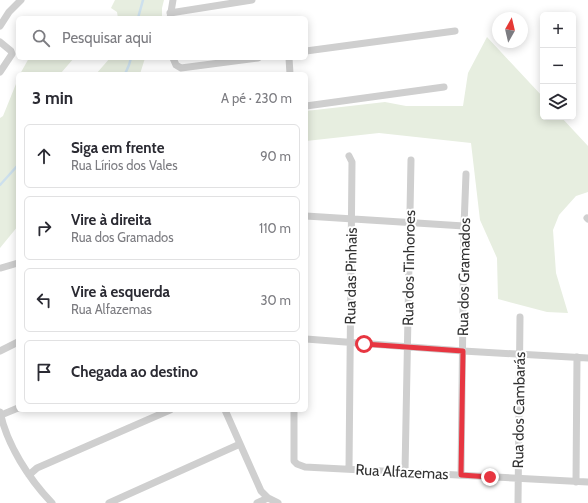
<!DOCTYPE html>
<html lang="pt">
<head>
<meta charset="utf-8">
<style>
	body { margin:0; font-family:Cabin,sans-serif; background:#f7f7f7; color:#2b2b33 }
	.controls { position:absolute; right:12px; top:12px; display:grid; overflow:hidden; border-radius:6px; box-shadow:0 2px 10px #0003 }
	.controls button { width:36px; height:36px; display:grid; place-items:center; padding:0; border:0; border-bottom:1px solid #e1e1e2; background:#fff; color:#2b2b33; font:20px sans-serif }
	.compass { position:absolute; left:492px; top:12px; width:36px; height:36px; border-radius:50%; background:#fff; box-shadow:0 2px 10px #0003; rotate:8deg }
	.stop { position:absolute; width:12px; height:12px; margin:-9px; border:3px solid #e73641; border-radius:50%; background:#fff }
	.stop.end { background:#e73641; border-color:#fff; box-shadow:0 1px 4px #0008 }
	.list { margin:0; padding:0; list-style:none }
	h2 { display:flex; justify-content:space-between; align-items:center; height:52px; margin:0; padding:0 16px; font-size:17px }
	h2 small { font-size:13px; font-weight:400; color:#7c7c81 }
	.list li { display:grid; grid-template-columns:26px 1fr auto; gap:12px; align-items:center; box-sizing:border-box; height:64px; margin:0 8px 8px; padding:0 8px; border:1px solid #e1e1e2; border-radius:6px }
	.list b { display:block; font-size:15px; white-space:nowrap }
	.list p { margin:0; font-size:13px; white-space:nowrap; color:#7c7c81 }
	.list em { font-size:13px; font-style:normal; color:#7c7c81 }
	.icon { flex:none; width:22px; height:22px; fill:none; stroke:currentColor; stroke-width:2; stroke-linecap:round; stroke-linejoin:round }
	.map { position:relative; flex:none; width:588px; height:503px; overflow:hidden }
	.search { position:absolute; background:#fff; box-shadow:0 2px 10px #0003; left:16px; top:16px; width:292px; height:44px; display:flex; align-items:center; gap:10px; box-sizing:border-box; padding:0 14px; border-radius:6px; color:#7c7c81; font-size:15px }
	.panel { position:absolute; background:#fff; box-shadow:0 2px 10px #0003; left:16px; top:72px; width:292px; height:340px; border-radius:6px }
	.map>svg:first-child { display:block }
	.green { fill:#e7eee0 }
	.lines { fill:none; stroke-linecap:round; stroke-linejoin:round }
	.stream { stroke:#cde0ed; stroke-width:2.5 }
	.street { stroke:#cfcfcf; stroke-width:7 }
	.route { stroke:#e73641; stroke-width:5 }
	.labels { text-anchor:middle; stroke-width:4; stroke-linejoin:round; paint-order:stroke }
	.street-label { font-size:15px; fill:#323232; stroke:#fff }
</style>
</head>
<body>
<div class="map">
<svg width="588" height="503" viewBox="0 0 588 503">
	<rect width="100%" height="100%" fill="#fff"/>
	<path class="green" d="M 115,0 L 164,0 L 162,8 L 162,18 L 118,18 L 117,12 L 111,8 Z
		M 487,37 L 543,97 L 543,117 L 561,117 L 588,146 L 588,192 L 576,196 L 559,215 L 553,230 L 556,273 L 568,313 L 547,312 L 498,299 L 497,258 L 480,220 L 471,143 L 379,133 L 306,141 L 306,111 L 385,102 L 406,106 L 463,106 L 468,73 Z
		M 29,58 L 74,58 L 61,73 L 63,74 L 20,74 Z
		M 110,58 L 145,58 L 140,74 L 96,74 Z
		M 18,79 L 18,226 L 0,248 L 0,118 L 3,116 Z"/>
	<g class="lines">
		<path class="stream" d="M 138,18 L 143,0
			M 125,74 L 129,65 L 131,58
			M 0,185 L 18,165"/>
		<path class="street" d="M 170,13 L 252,0
			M 170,18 L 173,0
			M 0,26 L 9,12 L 21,0
			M 0,42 L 11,51 L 12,54 L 0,72
			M 306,51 L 455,31
			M 173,58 L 176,65 L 181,68 L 258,58
			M 289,58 L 290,74
			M 306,106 L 444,87
			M 306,216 L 464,226
			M 587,218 L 588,219
			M 1,268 L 18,263
			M 306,339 L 463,351 L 588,358
			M 0,351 L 18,342
			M 225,410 L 261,491 L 268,498 L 278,503
			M 294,410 L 294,461 L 297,464 L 305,467 L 588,482
			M 0,412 C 7,445 29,479 52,503
			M 1,415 L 18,408
			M 349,469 L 352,162 L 349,156
			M 405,472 L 411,160
			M 29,475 L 37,468 L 170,410
			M 461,475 L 464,226 L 466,174
			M 576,482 L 577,357
			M 109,503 L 240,444
			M 257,503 L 268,498
			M 518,503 L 520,317"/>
	</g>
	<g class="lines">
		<path class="route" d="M 364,344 L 463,351 L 461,475 L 490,477"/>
	</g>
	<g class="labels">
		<g class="street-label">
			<text transform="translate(409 268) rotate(-89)" y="5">Rua dos Tinhoroes</text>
			<text transform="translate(351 276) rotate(-89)" y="5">Rua das Pinhais</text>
			<text transform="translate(464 277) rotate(-89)" y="5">Rua dos Gramados</text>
			<text transform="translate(519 410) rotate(-89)" y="5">Rua dos Cambarás</text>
			<text transform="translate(402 472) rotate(3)" y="5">Rua Alfazemas</text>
		</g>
	</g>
</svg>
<div class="controls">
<button>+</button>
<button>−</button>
<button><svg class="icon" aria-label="layers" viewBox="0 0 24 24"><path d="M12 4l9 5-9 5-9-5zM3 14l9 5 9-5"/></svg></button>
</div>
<svg class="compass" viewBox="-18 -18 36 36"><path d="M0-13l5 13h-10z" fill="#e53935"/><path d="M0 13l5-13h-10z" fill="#7c7c81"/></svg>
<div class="stop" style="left:364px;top:344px"></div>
<div class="stop end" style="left:490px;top:477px"></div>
<div class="search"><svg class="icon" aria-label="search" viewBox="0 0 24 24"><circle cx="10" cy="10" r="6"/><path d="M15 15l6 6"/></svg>Pesquisar aqui</div>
<section class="panel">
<h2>3 min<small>A pé · 230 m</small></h2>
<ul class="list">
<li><svg class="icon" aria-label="ahead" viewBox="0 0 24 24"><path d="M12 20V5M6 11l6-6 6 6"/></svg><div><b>Siga em frente</b><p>Rua Lírios dos Vales</p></div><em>90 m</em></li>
<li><svg class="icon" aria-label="right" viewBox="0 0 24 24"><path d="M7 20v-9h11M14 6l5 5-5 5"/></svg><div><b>Vire à direita</b><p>Rua dos Gramados</p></div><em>110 m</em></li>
<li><svg class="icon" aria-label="left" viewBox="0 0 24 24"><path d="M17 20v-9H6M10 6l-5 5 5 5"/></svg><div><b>Vire à esquerda</b><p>Rua Alfazemas</p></div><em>30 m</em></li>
<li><svg class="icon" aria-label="arrive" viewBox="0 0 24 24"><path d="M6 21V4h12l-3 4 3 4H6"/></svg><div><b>Chegada ao destino</b></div></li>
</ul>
</section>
</div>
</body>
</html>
